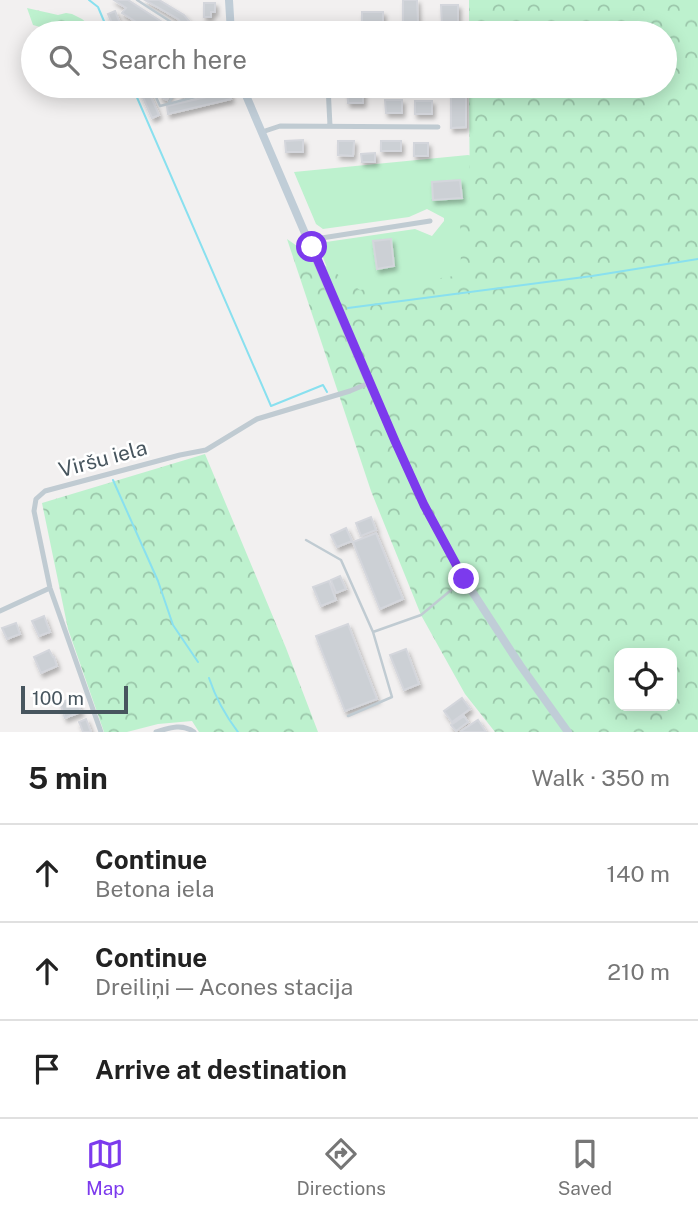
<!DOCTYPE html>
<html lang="en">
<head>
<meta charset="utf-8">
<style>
	body { margin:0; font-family:"Public Sans",sans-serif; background:#f2f2f2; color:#222 }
	.controls { position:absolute; right:21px; bottom:21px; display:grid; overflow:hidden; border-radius:14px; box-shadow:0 4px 18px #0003 }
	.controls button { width:63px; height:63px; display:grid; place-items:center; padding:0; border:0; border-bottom:2px solid #e0e0e0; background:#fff; color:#222; font:35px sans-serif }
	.scale { position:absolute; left:21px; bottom:18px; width:107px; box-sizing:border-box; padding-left:7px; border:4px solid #47555e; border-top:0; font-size:19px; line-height:24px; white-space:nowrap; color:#47555e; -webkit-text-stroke:5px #fff; paint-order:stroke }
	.stop { position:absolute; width:21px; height:21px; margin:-16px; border:5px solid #7c3aed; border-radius:50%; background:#fff }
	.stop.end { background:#7c3aed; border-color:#fff; box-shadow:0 2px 7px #0008 }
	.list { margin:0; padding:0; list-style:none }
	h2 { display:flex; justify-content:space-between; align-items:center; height:91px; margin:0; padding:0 28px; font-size:30px }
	h2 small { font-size:23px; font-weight:400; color:#767676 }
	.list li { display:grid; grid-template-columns:46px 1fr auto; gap:21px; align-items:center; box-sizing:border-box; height:98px; padding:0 28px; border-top:2px solid #e0e0e0 }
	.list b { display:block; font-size:26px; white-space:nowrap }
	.list p { margin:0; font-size:23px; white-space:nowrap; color:#767676 }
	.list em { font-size:23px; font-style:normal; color:#767676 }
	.icon { flex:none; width:38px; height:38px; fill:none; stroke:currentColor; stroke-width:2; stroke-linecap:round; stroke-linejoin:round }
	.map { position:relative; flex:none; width:698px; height:732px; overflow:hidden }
	.search { position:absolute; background:#fff; box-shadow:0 4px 18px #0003; left:21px; right:21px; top:21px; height:77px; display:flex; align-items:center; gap:18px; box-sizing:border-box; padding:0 24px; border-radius:38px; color:#767676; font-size:26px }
	.sheet { height:385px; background:#fff }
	nav { display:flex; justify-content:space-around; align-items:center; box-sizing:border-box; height:98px; border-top:2px solid #e0e0e0; background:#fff; font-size:19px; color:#767676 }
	nav a { display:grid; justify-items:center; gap:4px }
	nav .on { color:#7c3aed }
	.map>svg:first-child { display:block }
	.green { fill:#bdf1ce }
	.forest { fill:url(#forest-crowns); fill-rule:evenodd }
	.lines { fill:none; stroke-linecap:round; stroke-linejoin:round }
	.stream { stroke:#89e0ef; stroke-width:2 }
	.building { fill:#ccd0d5; stroke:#d4d6dc; stroke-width:2; filter:url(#shadow) }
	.service { stroke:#c0cbd2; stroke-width:2.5 }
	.minor { stroke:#c0cbd2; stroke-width:5 }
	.secondary { stroke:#c0cdd7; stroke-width:8 }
	.route { stroke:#7c3aed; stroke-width:9 }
	.labels { text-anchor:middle; stroke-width:5; stroke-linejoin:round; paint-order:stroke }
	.street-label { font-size:21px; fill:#47555e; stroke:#fff }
</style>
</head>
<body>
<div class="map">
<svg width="698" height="732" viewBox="0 0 698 732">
	<defs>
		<pattern id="forest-crowns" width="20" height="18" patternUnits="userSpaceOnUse" patternTransform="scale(1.75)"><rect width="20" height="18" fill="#bdf1ce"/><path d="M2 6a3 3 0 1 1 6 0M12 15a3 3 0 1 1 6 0" fill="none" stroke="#9bc6aa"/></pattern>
		<filter id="shadow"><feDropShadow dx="2.5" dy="4" stdDeviation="2" flood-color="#0004"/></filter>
	</defs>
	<rect width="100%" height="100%" fill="#f2f0f0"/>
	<path class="green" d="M 468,155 L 472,156 L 475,274 L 340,300 L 320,250 L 326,242 L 415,229 L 432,236 L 444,221 L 444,218 L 427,209 L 409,217 L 323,229 L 316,224 L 294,172 Z"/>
	<path class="forest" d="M 469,0 L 698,0 L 698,732 L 495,732 L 465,694 L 421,615 L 371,491 L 287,239 L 360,290 L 461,275 L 460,214 L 470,212 L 469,86 L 665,86 L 665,33 L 469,33 ZM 619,653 L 672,653 L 672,706 L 619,706 Z
		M 27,8 L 58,15 L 66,13 L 72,14 L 82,19 L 88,24 L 103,30 L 104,33 L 54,33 L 47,29 L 33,25 Z
		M 205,454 L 286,648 L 318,732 L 199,732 L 192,721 L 158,724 L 127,732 L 104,732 L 68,629 L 42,503 Z"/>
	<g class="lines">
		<path class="stream" d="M 89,0 L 98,7 L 109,33
			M 132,86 L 271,406 L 323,385 L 327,392
			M 348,308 L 592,276 L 698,259
			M 113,480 L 158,581 L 173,625 L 198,662
			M 209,678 C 216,699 225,715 238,732"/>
	</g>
	<path class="building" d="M 114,0 L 128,0 L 179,33 L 154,33 L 122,13 L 126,8 Z
		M 145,0 L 159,0 L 184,15 L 199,33 L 189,33 L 178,19 Z
		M 403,0 L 417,0 L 418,23 L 403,24 Z
		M 204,3 L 215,3 L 215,12 L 211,12 L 211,17 L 204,17 Z
		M 441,5 L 458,5 L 458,25 L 442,25 Z
		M 115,11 L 124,33 L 116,33 L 108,14 Z
		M 362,12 L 383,12 L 383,26 L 362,26 Z
		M 138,86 L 146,86 L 159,115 L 152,118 Z
		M 159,86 L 175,86 L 167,100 L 161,97 L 163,94 L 157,90 Z
		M 185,86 L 201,86 L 197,94 L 188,89 L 184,97 L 180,95 Z
		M 222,86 L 228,86 L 231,99 L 168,114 L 167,106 L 224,93 Z
		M 347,88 L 363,88 L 363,103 L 348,103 Z
		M 451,90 L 466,90 L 466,127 L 451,128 Z
		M 385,100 L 402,100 L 402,113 L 386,113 Z
		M 415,101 L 432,101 L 432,114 L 415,114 Z
		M 303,140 L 303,152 L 286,152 L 285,141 Z
		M 338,141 L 354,141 L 353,156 L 338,155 Z
		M 381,141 L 401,141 L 401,151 L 381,151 Z
		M 414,143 L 428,143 L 428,156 L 414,156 Z
		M 375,153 L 375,162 L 362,162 L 361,154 Z
		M 460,180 L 462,198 L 433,200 L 432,182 Z
		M 391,239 L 394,266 L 377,269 L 373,241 Z
		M 371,517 L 376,530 L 361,536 L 356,523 Z
		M 346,528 L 352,541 L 337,547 L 331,535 Z
		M 376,533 L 403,599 L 380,609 L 353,542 Z
		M 340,576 L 346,589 L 336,593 L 331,580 Z
		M 329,581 L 336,600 L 321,606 L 313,587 Z
		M 44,616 L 50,632 L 39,636 L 32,621 Z
		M 16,623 L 20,634 L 7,639 L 2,628 Z
		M 348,624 L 377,699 L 345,711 L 316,636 Z
		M 406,649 L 419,684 L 404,690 L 390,655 Z
		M 49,650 L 53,657 L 54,657 L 57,666 L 41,673 L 34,657 Z
		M 75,697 L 81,712 L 65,718 L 60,703 Z
		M 462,698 L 470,709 L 452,722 L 444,711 Z
		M 464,716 L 468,722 L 456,731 L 451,725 Z
		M 86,719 L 91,732 L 83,732 L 80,724 L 79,722 Z
		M 478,720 L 486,732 L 462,732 L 461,731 Z"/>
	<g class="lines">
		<path class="service" d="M 137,0 L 182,29 L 185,33
			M 128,33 L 125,27 L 130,22 L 147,33
			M 151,86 L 160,106 L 203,95 L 207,86
			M 203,95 L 216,91 L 218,86
			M 168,104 L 179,86
			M 306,540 L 341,560 L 373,632 L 421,615 L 462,581
			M 348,716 L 392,697 L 373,632"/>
		<path class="minor" d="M 328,86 L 330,126
			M 262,132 L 280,126 L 438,127
			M 309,240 L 430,221
			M 0,611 L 50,588
			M 101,732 L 50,588 L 34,511 L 36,499 L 45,491 L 180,455 L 206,450 L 257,419 L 350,391 L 369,383
			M 156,732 C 169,728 182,723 194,732"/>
		<path class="secondary" d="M 229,0 L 231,33
			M 242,86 L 369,383 L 424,505 L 464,579 L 520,665 L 568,732"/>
	</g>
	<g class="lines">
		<path class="route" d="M 312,247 L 395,441 L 424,505 L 464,579"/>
	</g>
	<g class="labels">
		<g class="street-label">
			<text transform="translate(103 459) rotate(-15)" y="7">Viršu iela</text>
		</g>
	</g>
</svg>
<div class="controls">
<button><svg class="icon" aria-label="locate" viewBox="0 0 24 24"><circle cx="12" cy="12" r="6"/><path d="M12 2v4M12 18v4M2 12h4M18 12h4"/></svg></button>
</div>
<div class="scale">100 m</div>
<div class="stop" style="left:312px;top:247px"></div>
<div class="stop end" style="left:464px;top:579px"></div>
<div class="search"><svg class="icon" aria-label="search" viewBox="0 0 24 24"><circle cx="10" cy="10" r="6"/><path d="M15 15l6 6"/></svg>Search here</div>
</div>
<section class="sheet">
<h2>5 min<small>Walk · 350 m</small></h2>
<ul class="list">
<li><svg class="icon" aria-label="ahead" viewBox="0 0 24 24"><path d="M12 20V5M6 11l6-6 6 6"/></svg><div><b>Continue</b><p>Betona iela</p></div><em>140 m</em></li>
<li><svg class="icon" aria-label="ahead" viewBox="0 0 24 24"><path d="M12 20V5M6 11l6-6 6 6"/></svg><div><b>Continue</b><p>Dreiliņi — Acones stacija</p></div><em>210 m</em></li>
<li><svg class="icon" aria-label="arrive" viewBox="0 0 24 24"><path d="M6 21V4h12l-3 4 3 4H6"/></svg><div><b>Arrive at destination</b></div></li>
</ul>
</section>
<nav>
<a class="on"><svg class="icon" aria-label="map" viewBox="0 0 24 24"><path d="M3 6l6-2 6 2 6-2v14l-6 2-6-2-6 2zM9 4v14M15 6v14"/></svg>Map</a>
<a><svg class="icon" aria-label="directions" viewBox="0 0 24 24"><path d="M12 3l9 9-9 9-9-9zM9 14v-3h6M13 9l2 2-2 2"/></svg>Directions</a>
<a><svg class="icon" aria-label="saved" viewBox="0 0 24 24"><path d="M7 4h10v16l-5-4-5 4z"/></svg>Saved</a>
</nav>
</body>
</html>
